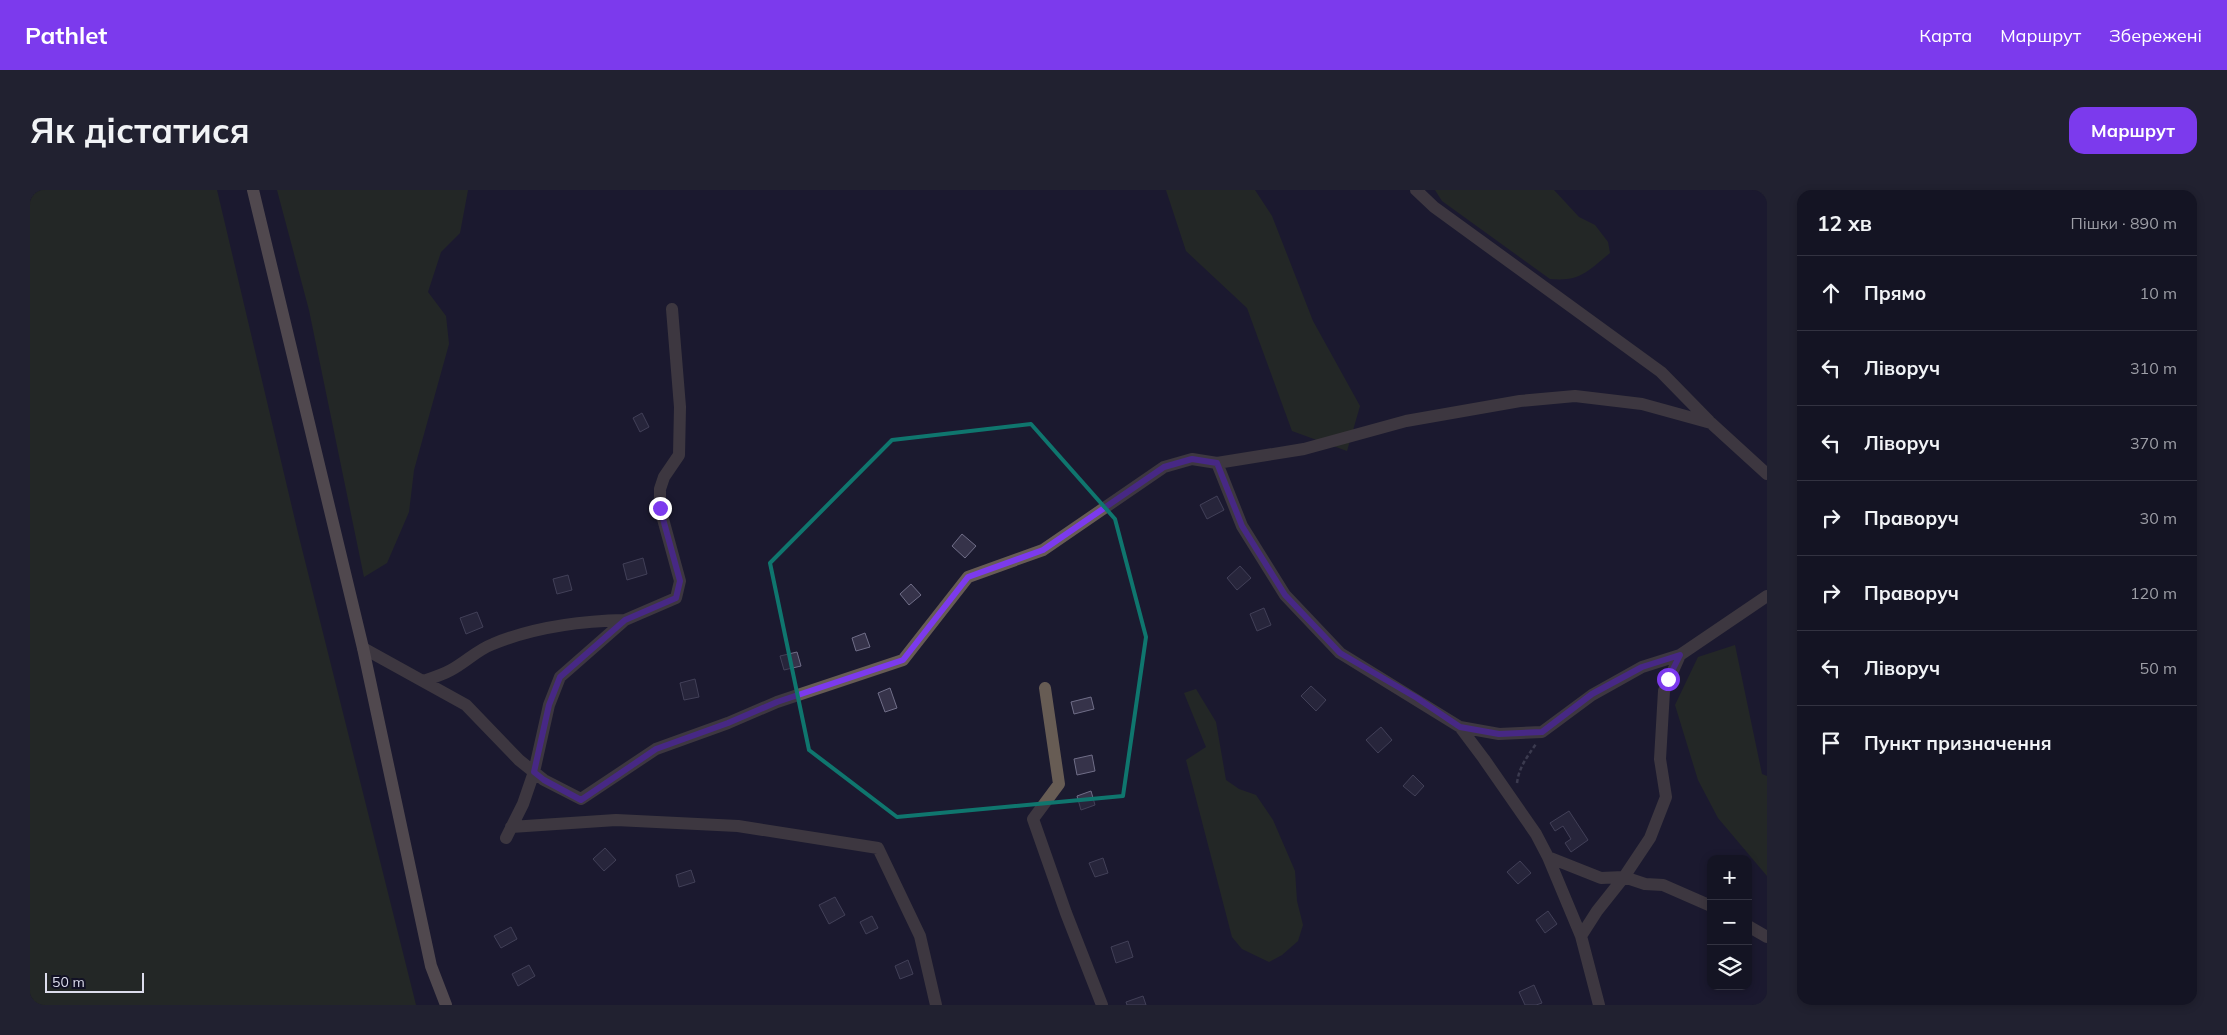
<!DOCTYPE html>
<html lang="uk">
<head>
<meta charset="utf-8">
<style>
	body { margin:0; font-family:Mulish,sans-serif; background:#212130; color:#f1f3f6 }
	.controls { position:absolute; right:15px; bottom:15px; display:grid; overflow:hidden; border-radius:10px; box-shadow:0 2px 8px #0003 }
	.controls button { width:45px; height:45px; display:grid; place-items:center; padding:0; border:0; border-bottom:1px solid #333341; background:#141423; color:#f1f3f6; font:25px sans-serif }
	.scale { position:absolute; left:15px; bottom:12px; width:99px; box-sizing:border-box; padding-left:5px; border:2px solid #dcdcec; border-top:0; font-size:14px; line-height:18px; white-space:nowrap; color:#dcdcec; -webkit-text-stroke:4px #121125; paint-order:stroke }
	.stop { position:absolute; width:15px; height:15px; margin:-11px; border:4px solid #7c3aed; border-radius:50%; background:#fff }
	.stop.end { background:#7c3aed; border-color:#fff; box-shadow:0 1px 5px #0008 }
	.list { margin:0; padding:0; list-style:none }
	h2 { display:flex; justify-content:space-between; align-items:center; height:65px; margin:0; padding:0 20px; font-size:21px }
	h2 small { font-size:16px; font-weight:400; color:#9d9ea6 }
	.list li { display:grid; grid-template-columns:32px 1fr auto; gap:15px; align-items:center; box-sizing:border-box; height:75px; padding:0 20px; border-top:1px solid #333341 }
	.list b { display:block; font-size:19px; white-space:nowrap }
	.list em { font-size:16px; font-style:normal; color:#9d9ea6 }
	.icon { flex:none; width:28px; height:28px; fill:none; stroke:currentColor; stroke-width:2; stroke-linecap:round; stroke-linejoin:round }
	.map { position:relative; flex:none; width:1737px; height:815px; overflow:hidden; border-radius:15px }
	header { display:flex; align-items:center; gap:30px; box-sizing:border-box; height:70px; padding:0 25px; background:#7c3aed; color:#fff }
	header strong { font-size:24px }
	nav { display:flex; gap:28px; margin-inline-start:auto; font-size:18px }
	.intro { display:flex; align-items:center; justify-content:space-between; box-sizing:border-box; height:120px; padding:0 30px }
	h1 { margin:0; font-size:35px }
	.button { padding:12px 22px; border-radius:15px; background:#7c3aed; color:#fff; font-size:18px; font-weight:700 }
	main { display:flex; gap:30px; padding:0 30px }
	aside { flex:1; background:#141423; border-radius:15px; box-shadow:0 2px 8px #0003 }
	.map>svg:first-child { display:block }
	.green { fill:#2e381b }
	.building { fill:#36334a; stroke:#706e88 }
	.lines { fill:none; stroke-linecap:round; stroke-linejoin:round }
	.path { stroke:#626275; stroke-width:2.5; stroke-dasharray:4 2.5; stroke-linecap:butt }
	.street { stroke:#675c54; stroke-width:12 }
	.secondary { stroke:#918174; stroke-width:12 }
	.route { stroke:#7c3aed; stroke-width:6 }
	.marked { fill:none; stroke:#0f766e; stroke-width:4; stroke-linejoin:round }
</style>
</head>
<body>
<header>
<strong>Pathlet</strong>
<nav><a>Карта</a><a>Маршрут</a><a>Збережені</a></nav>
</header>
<div class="intro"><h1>Як дістатися</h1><a class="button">Маршрут</a></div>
<main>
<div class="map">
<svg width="1737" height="815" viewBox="0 0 1737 815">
	<rect width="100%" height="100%" fill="#1b1a2f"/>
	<path class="green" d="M 0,0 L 187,0 L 268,343 L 386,815 L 0,815 Z
		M 247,0 L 438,0 L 430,43 L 411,62 L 398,102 L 416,126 L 419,154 L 384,280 L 379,322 L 357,373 L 334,387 L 279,120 Z
		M 1136,0 L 1225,0 L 1242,26 L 1283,131 L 1330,216 L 1317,261 L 1262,241 L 1217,118 L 1156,61 Z
		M 1405,0 L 1524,0 L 1549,27 L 1565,35 L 1578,52 L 1580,63 C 1558,81 1550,92 1520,89 L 1412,11 Z
		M 1705,455 L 1732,584 L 1737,586 L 1737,686 L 1688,628 L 1668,590 L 1645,515 L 1668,467 Z
		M 1166,499 L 1186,532 L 1196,590 L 1209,599 L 1226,605 L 1243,630 L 1265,681 L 1267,711 L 1273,735 L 1268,751 L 1252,765 L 1239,772 L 1212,759 L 1202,747 L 1156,570 L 1176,557 L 1154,503 Z"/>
	<path class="building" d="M 612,223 L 619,237 L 610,242 L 603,228 Z
		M 1187,306 L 1194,320 L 1177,329 L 1170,315 Z
		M 932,344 L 946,356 L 935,368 L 922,356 Z
		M 613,368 L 617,384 L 597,390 L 593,374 Z
		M 1210,376 L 1221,388 L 1207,400 L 1197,388 Z
		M 538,385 L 542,400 L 527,404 L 523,389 Z
		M 881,394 L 891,405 L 879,415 L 870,404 Z
		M 1234,418 L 1241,435 L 1227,441 L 1220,424 Z
		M 447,422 L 453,437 L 436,444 L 430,428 Z
		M 835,443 L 840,457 L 826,461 L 822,448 Z
		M 767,462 L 771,476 L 754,480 L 750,466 Z
		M 665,489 L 669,507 L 654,510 L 650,493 Z
		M 1281,496 L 1296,510 L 1286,521 L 1271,506 Z
		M 860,498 L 867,518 L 855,522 L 848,503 Z
		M 1061,507 L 1064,519 L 1044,524 L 1041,512 Z
		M 1351,537 L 1362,550 L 1348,563 L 1336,550 Z
		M 1062,565 L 1065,581 L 1047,585 L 1044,569 Z
		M 1383,585 L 1394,596 L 1385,606 L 1373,596 Z
		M 1061,601 L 1065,615 L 1051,620 L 1047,606 Z
		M 1539,621 L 1558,650 L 1541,662 L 1535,653 L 1541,649 L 1533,636 L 1525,641 L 1520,633 Z
		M 575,658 L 586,670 L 574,681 L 563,669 Z
		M 1073,668 L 1078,683 L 1065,687 L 1059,673 Z
		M 1490,671 L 1501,683 L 1488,694 L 1477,682 Z
		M 661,680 L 665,692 L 649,697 L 646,685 Z
		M 805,707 L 815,725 L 799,734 L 789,715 Z
		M 1518,721 L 1527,734 L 1515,743 L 1506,730 Z
		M 842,726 L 848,738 L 836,744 L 830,732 Z
		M 481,737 L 487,749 L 471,758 L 464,746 Z
		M 1098,751 L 1103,767 L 1086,773 L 1081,757 Z
		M 878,770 L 883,784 L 870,789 L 865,776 Z
		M 499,775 L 505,786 L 488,796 L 482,784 Z
		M 1504,795 L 1512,813 L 1506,815 L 1495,815 L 1489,802 Z
		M 1113,806 L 1116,815 L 1097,815 L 1096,812 Z"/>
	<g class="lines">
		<path class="path" d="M 1487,593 C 1489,577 1497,567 1506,554"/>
		<path class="street" d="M 1386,0 L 1404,17 L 1631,182 L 1679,231
			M 1187,273 L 1274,259 L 1376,231 L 1490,211 L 1545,206 L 1612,214 L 1681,233 L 1737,284
			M 333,458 L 436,515 L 489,570 L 514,590 L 551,609 L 626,559 L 698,533 L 747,512 L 873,470 L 938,387 L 1013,360 L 1134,277 L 1162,269 L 1187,273 L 1212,336 L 1255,405 L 1310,463 L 1430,537 L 1454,569 L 1506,644 L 1518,667 L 1551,746 L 1569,815
			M 393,491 C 402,488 412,485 421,480 C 436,472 447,460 463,454 C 504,437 551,431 595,430
			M 1015,498 L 1029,594 L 1003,629 L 1036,723 L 1072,815
			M 1430,537 L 1469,544 L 1512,542 L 1562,505 L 1612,477 L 1650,465
			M 481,637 L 586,630 L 708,636 L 848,658 L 890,746 L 906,815
			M 476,648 L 493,614 L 504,582 L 519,515 L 530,487 L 595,430 L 646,408 L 650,391 L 630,318 L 630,299 L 634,287 L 649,265 L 650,217 L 642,119
			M 1518,667 L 1571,688 L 1594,687 L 1615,694 L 1633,695 L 1681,716
			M 1718,736 L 1737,747
			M 1551,746 L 1567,721 L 1594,687 L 1620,648 L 1636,607 L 1630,569 L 1634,501 L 1650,465 L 1737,406"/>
		<path class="secondary" d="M 223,0 L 333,458 L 401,776 L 416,815"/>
	</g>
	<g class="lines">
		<path class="route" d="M 630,318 L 650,391 L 646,408 L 595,430 L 530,487 L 519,515 L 504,582 L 514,590 L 551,610 L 626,559 L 698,533 L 747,512 L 873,470 L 938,387 L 1013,360 L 1134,277 L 1162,269 L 1187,273 L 1212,336 L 1255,405 L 1310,463 L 1387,508 L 1430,537 L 1469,544 L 1512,542 L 1562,504 L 1612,477 L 1650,465 L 1638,489"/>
	</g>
	<path d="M0 0H1737V815H0ZM 1001,234 L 1085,329 L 1116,447 L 1093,606 L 867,627 L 779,560 L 740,373 L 862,250 Z" fill="#1b1a2f" fill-opacity=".55" fill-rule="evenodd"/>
	<path class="marked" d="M 1001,234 L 1085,329 L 1116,447 L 1093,606 L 867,627 L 779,560 L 740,373 L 862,250 Z"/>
</svg>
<div class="controls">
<button>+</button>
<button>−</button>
<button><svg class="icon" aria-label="layers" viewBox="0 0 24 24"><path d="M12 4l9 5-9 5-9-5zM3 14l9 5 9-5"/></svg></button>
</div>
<div class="scale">50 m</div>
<div class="stop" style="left:1638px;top:489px"></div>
<div class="stop end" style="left:630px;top:318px"></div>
</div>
<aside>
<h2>12 хв<small>Пішки · 890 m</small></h2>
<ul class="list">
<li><svg class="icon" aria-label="ahead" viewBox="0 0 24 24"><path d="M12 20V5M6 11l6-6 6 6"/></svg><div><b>Прямо</b></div><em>10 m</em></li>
<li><svg class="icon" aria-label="left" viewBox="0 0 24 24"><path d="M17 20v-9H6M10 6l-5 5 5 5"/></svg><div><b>Ліворуч</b></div><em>310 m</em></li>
<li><svg class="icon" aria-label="left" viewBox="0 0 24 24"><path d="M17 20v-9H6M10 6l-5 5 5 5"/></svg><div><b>Ліворуч</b></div><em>370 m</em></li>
<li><svg class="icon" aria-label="right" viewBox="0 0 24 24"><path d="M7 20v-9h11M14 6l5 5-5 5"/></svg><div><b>Праворуч</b></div><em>30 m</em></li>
<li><svg class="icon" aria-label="right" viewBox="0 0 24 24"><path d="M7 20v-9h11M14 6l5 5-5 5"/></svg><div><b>Праворуч</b></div><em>120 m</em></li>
<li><svg class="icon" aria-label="left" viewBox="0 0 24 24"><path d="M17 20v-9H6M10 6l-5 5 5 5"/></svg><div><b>Ліворуч</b></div><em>50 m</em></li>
<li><svg class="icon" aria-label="arrive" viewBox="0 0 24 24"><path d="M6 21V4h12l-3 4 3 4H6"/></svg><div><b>Пункт призначення</b></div></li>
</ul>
</aside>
</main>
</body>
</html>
